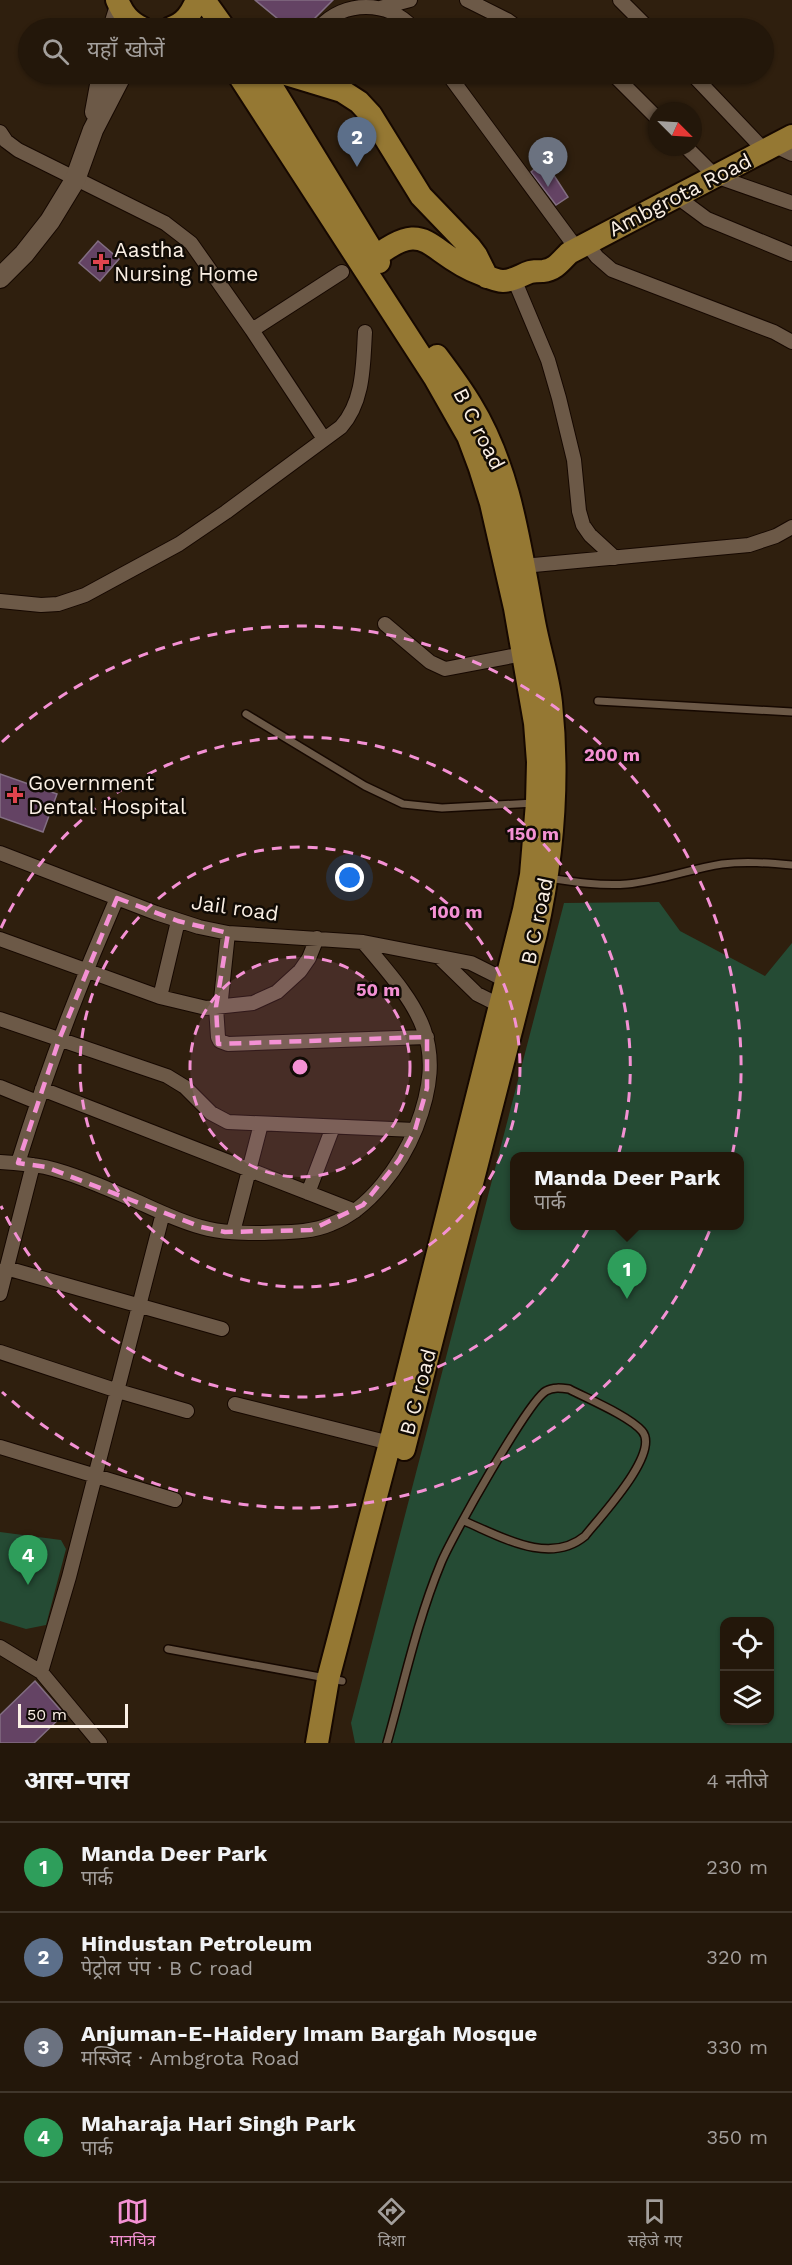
<!DOCTYPE html>
<html lang="hi">
<head>
<meta charset="utf-8">
<style>
	body { margin:0; font-family:"Work Sans","Noto Sans Devanagari",sans-serif; background:#2f2418; color:#f1f3f6 }
	.controls { position:absolute; right:18px; bottom:18px; display:grid; overflow:hidden; border-radius:12px; box-shadow:0 2px 4px #0004 }
	.controls button { width:54px; height:54px; display:grid; place-items:center; padding:0; border:0; border-bottom:2px solid #40362b; background:#23170a; color:#f1f3f6; font:30px sans-serif }
	.compass { position:absolute; left:648px; top:102px; width:54px; height:54px; border-radius:50%; background:#23170a; box-shadow:0 2px 4px #0004; rotate:114deg }
	.scale { position:absolute; left:18px; bottom:15px; width:110px; box-sizing:border-box; padding-left:6px; border:3px solid #fbf0e5; border-top:0; font-size:16px; line-height:21px; white-space:nowrap; color:#fbf0e5; -webkit-text-stroke:4px #110b05; paint-order:stroke }
	.you { position:absolute; left:350px; top:878px; width:21px; height:21px; margin:-15px; border:4px solid #fff; border-radius:50%; background:#1a73e8; box-shadow:0 0 0 9px #1a73e833 }
	.badge { display:grid; place-items:center; width:39px; height:39px; border-radius:50%; background:#f491d4; color:#fff; font-size:20px; font-weight:700 }
	.pin { position:absolute; translate:-50% -50px; filter:drop-shadow(0 2px 3px #0008) }
	.pin::after { content:''; position:absolute; top:32px; width:21px; height:18px; background:inherit; clip-path:polygon(0 0,100% 0,50% 100%) }
	.popup { position:absolute; left:510px; top:1152px; width:234px; height:78px; box-sizing:border-box; display:grid; place-content:center; border-radius:12px; background:#23170a; filter:drop-shadow(0 2px 4px #0005); font-size:20px; white-space:nowrap; color:#a39f9c }
	.popup b { font-size:22px; color:#f1f3f6 }
	.popup::after { content:''; position:absolute; left:50%; top:100%; margin-left:-12px; border:12px solid transparent; border-top-color:#23170a }
	.list { margin:0; padding:0; list-style:none }
	h2 { display:flex; justify-content:space-between; align-items:center; height:78px; margin:0; padding:0 24px; font-size:26px }
	h2 small { font-size:20px; font-weight:400; color:#a39f9c }
	.list li { display:grid; grid-template-columns:39px 1fr auto; gap:18px; align-items:center; box-sizing:border-box; height:90px; padding:0 24px; border-top:2px solid #40362b }
	.list b { display:block; font-size:22px; white-space:nowrap }
	.list p { margin:0; font-size:20px; white-space:nowrap; color:#a39f9c }
	.list em { font-size:20px; font-style:normal; color:#a39f9c }
	.icon { flex:none; width:33px; height:33px; fill:none; stroke:currentColor; stroke-width:2; stroke-linecap:round; stroke-linejoin:round }
	.map { position:relative; flex:none; width:792px; height:1743px; overflow:hidden }
	.search { position:absolute; background:#23170a; box-shadow:0 2px 4px #0004; left:18px; right:18px; top:18px; height:66px; display:flex; align-items:center; gap:15px; box-sizing:border-box; padding:0 21px; border-radius:33px; color:#a39f9c; font-size:22px }
	.sheet { height:438px; background:#23170a }
	nav { display:flex; justify-content:space-around; align-items:center; box-sizing:border-box; height:84px; border-top:2px solid #40362b; background:#23170a; font-size:16px; color:#a39f9c }
	nav a { display:grid; justify-items:center; gap:3px }
	nav .on { color:#f491d4 }
	.map>svg:first-child { display:block }
	.green { fill:#254b34; fill-rule:evenodd }
	.building { fill:#644364; stroke:#826e82; stroke-width:1.5 }
	.lines { fill:none; stroke-linecap:round; stroke-linejoin:round }
	.service-casing { stroke:#160800; stroke-width:10 }
	.minor-casing { stroke:#160800; stroke-width:16 }
	.secondary-casing { stroke:#160800; stroke-width:22 }
	.primary-casing { stroke:#160800; stroke-width:26 }
	.service { stroke:#6c5947; stroke-width:7 }
	.minor { stroke:#6c5947; stroke-width:14 }
	.secondary { stroke:#6c5947; stroke-width:20 }
	.primary { stroke:#957833; stroke-width:22 }
	.marked { fill:none; stroke:#f491d4; stroke-width:4.5; stroke-dasharray:12 8; stroke-linejoin:round }
	.ring { fill:none; stroke:#f491d4; stroke-width:3; stroke-dasharray:10 8 }
	.health-dot { fill:#e0444e; stroke:#110b05; stroke-width:2 }
	.labels { text-anchor:middle; stroke-width:5; stroke-linejoin:round; paint-order:stroke }
	.street-label { font-size:21px; fill:#fbf0e5; stroke:#110b05 }
	.poi-label { font-size:21px; fill:#fbf0e5; stroke:#110b05; text-anchor:start }
	.centre { fill:#f491d4; stroke:#110b05; stroke-width:3 }
	.ring-label { font-size:18px; text-anchor:middle; font-weight:bold; fill:#f491d4; stroke:#110b05; stroke-width:5; stroke-linejoin:round; paint-order:stroke }
</style>
</head>
<body>
<div class="map">
<svg width="792" height="1743" viewBox="0 0 792 1743">
	<rect width="100%" height="100%" fill="#2f1f0e"/>
	<path class="green" d="M 659,902 L 680,931 L 765,976 L 792,943 L 792,1743 L 355,1743 L 351,1723 L 564,903 ZM 514,1156 L 740,1156 L 740,1226 L 514,1226 ZM 724,1622 L 770,1622 L 770,1720 L 724,1720 Z
		M 0,1532 L 61,1540 L 66,1549 L 46,1625 L 26,1629 L 0,1621 Z"/>
	<path class="building" d="M 255,0 L 333,0 L 305,28 L 289,28 Z
		M 544,160 L 568,197 L 556,205 L 531,172 Z
		M 98,241 L 119,259 L 100,281 L 79,263 Z
		M 0,774 L 57,794 L 43,832 L 0,817 Z
		M 35,1681 L 64,1714 L 34,1743 L 0,1743 L 0,1715 Z"/>
	<g class="lines">
		<defs>
			<path id="service" d="M 598,701 L 792,712
				M 246,714 L 365,786 L 403,804 L 442,808 L 534,803
				M 548,878 C 574,882 601,886 627,884 C 660,881 690,869 722,864 C 745,861 769,863 792,865
				M 168,1649 L 342,1681
				M 387,1743 C 404,1683 417,1621 441,1563 C 451,1538 529,1400 546,1391 C 553,1387 561,1388 569,1389 C 588,1399 629,1416 642,1431 C 661,1453 599,1518 585,1536 C 549,1566 500,1536 464,1521"/>
			<path id="minor" d="M 467,0 L 507,20 L 518,28
				M 620,0 L 648,28
				M 380,8 L 410,0
				M 319,28 C 344,0 388,0 413,28
				M 448,74 L 577,249
				M 563,74 L 566,74
				M 613,74 L 657,118
				M 692,74 L 765,151
				M 0,132 L 6,141 L 18,150 L 165,223 L 191,243 L 252,330 L 324,439
				M 775,146 L 792,154
				M 686,147 L 715,176 L 792,203
				M 676,196 L 707,219 L 792,254
				M 587,244 L 597,257 L 612,270 L 774,332 L 792,342
				M 514,279 L 548,360 L 559,398 L 574,460 L 579,511 L 583,525 L 590,535 L 615,558
				M 252,330 L 342,272
				M 523,566 L 749,545 L 776,536 L 792,527
				M 0,601 L 41,605 L 58,604 L 85,595 L 179,544 L 226,512 L 341,427 C 364,401 363,365 365,332
				M 385,624 L 430,662 L 445,669 L 523,654
				M 0,853 L 156,913 L 199,927 L 228,933 L 363,942 L 471,963 L 511,983
				M 228,933 L 221,999 L 216,1007 L 218,1037 L 220,1041 L 228,1044 L 427,1037
				M 0,939 L 160,997 L 206,1008 L 253,1003 L 277,992 L 300,971 L 309,958 L 317,938
				M 439,957 L 477,994 L 505,1008
				M 160,997 L 178,921
				M 0,1019 L 167,1076 L 185,1087 L 211,1113 L 228,1122 L 415,1130
				M 0,1087 L 37,1102
				M 42,1089 L 355,1211
				M 0,1162 C 15,1163 30,1164 45,1167 C 75,1174 106,1188 134,1200 C 156,1210 178,1221 201,1227 C 222,1233 243,1233 264,1233 C 287,1232 310,1233 331,1224 C 370,1209 401,1165 416,1128 C 450,1040 417,1006 363,942
				M 18,1163 C 46,1073 79,985 117,898
				M 308,1193 L 333,1127
				M 233,1232 L 261,1124
				M 6,1268 L 222,1329
				M 0,1294 L 33,1165
				M 0,1352 L 118,1391 L 187,1411
				M 235,1404 L 390,1443
				M 0,1447 L 175,1500
				M 0,1647 L 41,1672 L 100,1743
				M 41,1672 L 69,1577 L 163,1213"/>
			<path id="secondary" d="M 113,28 L 120,6
				M 95,112 L 102,74
				M 0,278 L 24,254 L 50,221 L 75,180 L 93,130 L 122,74"/>
			<path id="primary" d="M 117,0 C 123,14 129,22 142,28
				M 204,0 L 224,28
				M 171,28 C 185,23 191,14 197,0
				M 238,74 L 435,378 L 468,436 L 480,468 L 491,503 L 515,608 L 535,723 L 538,762 L 537,803 L 531,875 L 524,910 L 390,1443 L 328,1679 L 317,1743
				M 264,74 L 379,262
				M 286,74 L 342,91 L 359,102 L 371,115 L 421,196 L 470,247 L 476,255 L 487,277
				M 365,265 C 429,211 424,253 481,274 C 488,277 496,281 503,281 C 513,281 521,275 530,272 C 534,271 539,271 543,271 C 555,270 561,261 569,253 L 792,136
				M 404,1449 L 536,933 C 553,857 559,780 551,703 C 548,676 539,649 534,622 C 520,549 511,470 471,405 C 461,388 449,372 437,356"/>
		</defs>
		<use href="#service" class="service-casing"/>
		<use href="#minor" class="minor-casing"/>
		<use href="#secondary" class="secondary-casing"/>
		<use href="#primary" class="primary-casing"/>
		<use href="#service" class="service"/>
		<use href="#minor" class="minor"/>
		<use href="#secondary" class="secondary"/>
		<use href="#primary" class="primary"/>
	</g>
	<path class="marked" d="M 117,898 L 178,921 L 228,933 L 216,1007 L 218,1044 L 427,1037 L 427,1088 L 415,1130 L 399,1160 L 363,1205 L 311,1230 L 225,1232 L 201,1227 L 46,1167 L 18,1163 L 59,1040 Z"/>
	<circle cx="300" cy="1067" r="110" fill="#f491d4" fill-opacity=".12"/>
	<g class="ring">
		<circle cx="300" cy="1067" r="110"/>
		<circle cx="300" cy="1067" r="220"/>
		<path d="M1 928A330 330 0 1 1 1 1206"/>
		<path d="M2 742A441 441 0 1 1 2 1392"/>
	</g>
	<g class="health-dot">
		<path d="M98 253h6v6h6v6h-6v6h-6v-6h-6v-6h6z"/>
		<path d="M12 786h6v6h6v6h-6v6h-6v-6h-6v-6h6z"/>
	</g>
	<g class="labels">
		<g class="street-label">
			<text transform="translate(680 195) rotate(-27)" y="7">Ambgrota Road</text>
			<text transform="translate(479 429) rotate(63)" y="7">B C road</text>
			<text transform="translate(235 908) rotate(8)" y="7">Jail road</text>
			<text transform="translate(537 921) rotate(-78)" y="7">B C road</text>
			<text transform="translate(418 1392) rotate(-75)" y="7">B C road</text>
		</g>
		<g class="poi-label">
			<text x="114" y="257">Aastha<tspan x="114" dy="24">Nursing Home</tspan></text>
			<text x="28" y="790">Government<tspan x="28" dy="24">Dental Hospital</tspan></text>
		</g>
	</g>
	<circle cx="300" cy="1067" r="9" class="centre"/>
	<g class="ring-label">
		<text x="612" y="761">200 m</text>
		<text x="533" y="840">150 m</text>
		<text x="456" y="918">100 m</text>
		<text x="378" y="996">50 m</text>
	</g>
</svg>
<div class="controls">
<button><svg class="icon" aria-label="locate" viewBox="0 0 24 24"><circle cx="12" cy="12" r="6"/><path d="M12 2v4M12 18v4M2 12h4M18 12h4"/></svg></button>
<button><svg class="icon" aria-label="layers" viewBox="0 0 24 24"><path d="M12 4l9 5-9 5-9-5zM3 14l9 5 9-5"/></svg></button>
</div>
<svg class="compass" viewBox="-18 -18 36 36"><path d="M0-13l5 13h-10z" fill="#e53935"/><path d="M0 13l5-13h-10z" fill="#a39f9c"/></svg>
<div class="scale">50 m</div>
<div class="you"></div>
<div class="pin badge" style="left:627px;top:1299px;background:#2e9e5b">1</div>
<div class="popup"><b>Manda Deer Park</b>पार्क</div>
<div class="pin badge" style="left:357px;top:167px;background:#5c6f8a">2</div>
<div class="pin badge" style="left:548px;top:187px;background:#6b7280">3</div>
<div class="pin badge" style="left:28px;top:1585px;background:#2e9e5b">4</div>
<div class="search"><svg class="icon" aria-label="search" viewBox="0 0 24 24"><circle cx="10" cy="10" r="6"/><path d="M15 15l6 6"/></svg>यहाँ खोजें</div>
</div>
<section class="sheet">
<h2>आस-पास<small>4 नतीजे</small></h2>
<ul class="list">
<li><span class="badge" style="background:#2e9e5b">1</span><div><b>Manda Deer Park</b><p>पार्क</p></div><em>230 m</em></li>
<li><span class="badge" style="background:#5c6f8a">2</span><div><b>Hindustan Petroleum</b><p>पेट्रोल पंप · B C road</p></div><em>320 m</em></li>
<li><span class="badge" style="background:#6b7280">3</span><div><b>Anjuman-E-Haidery Imam Bargah Mosque</b><p>मस्जिद · Ambgrota Road</p></div><em>330 m</em></li>
<li><span class="badge" style="background:#2e9e5b">4</span><div><b>Maharaja Hari Singh Park</b><p>पार्क</p></div><em>350 m</em></li>
</ul>
</section>
<nav>
<a class="on"><svg class="icon" aria-label="map" viewBox="0 0 24 24"><path d="M3 6l6-2 6 2 6-2v14l-6 2-6-2-6 2zM9 4v14M15 6v14"/></svg>मानचित्र</a>
<a><svg class="icon" aria-label="directions" viewBox="0 0 24 24"><path d="M12 3l9 9-9 9-9-9zM9 14v-3h6M13 9l2 2-2 2"/></svg>दिशा</a>
<a><svg class="icon" aria-label="saved" viewBox="0 0 24 24"><path d="M7 4h10v16l-5-4-5 4z"/></svg>सहेजे गए</a>
</nav>
</body>
</html>
